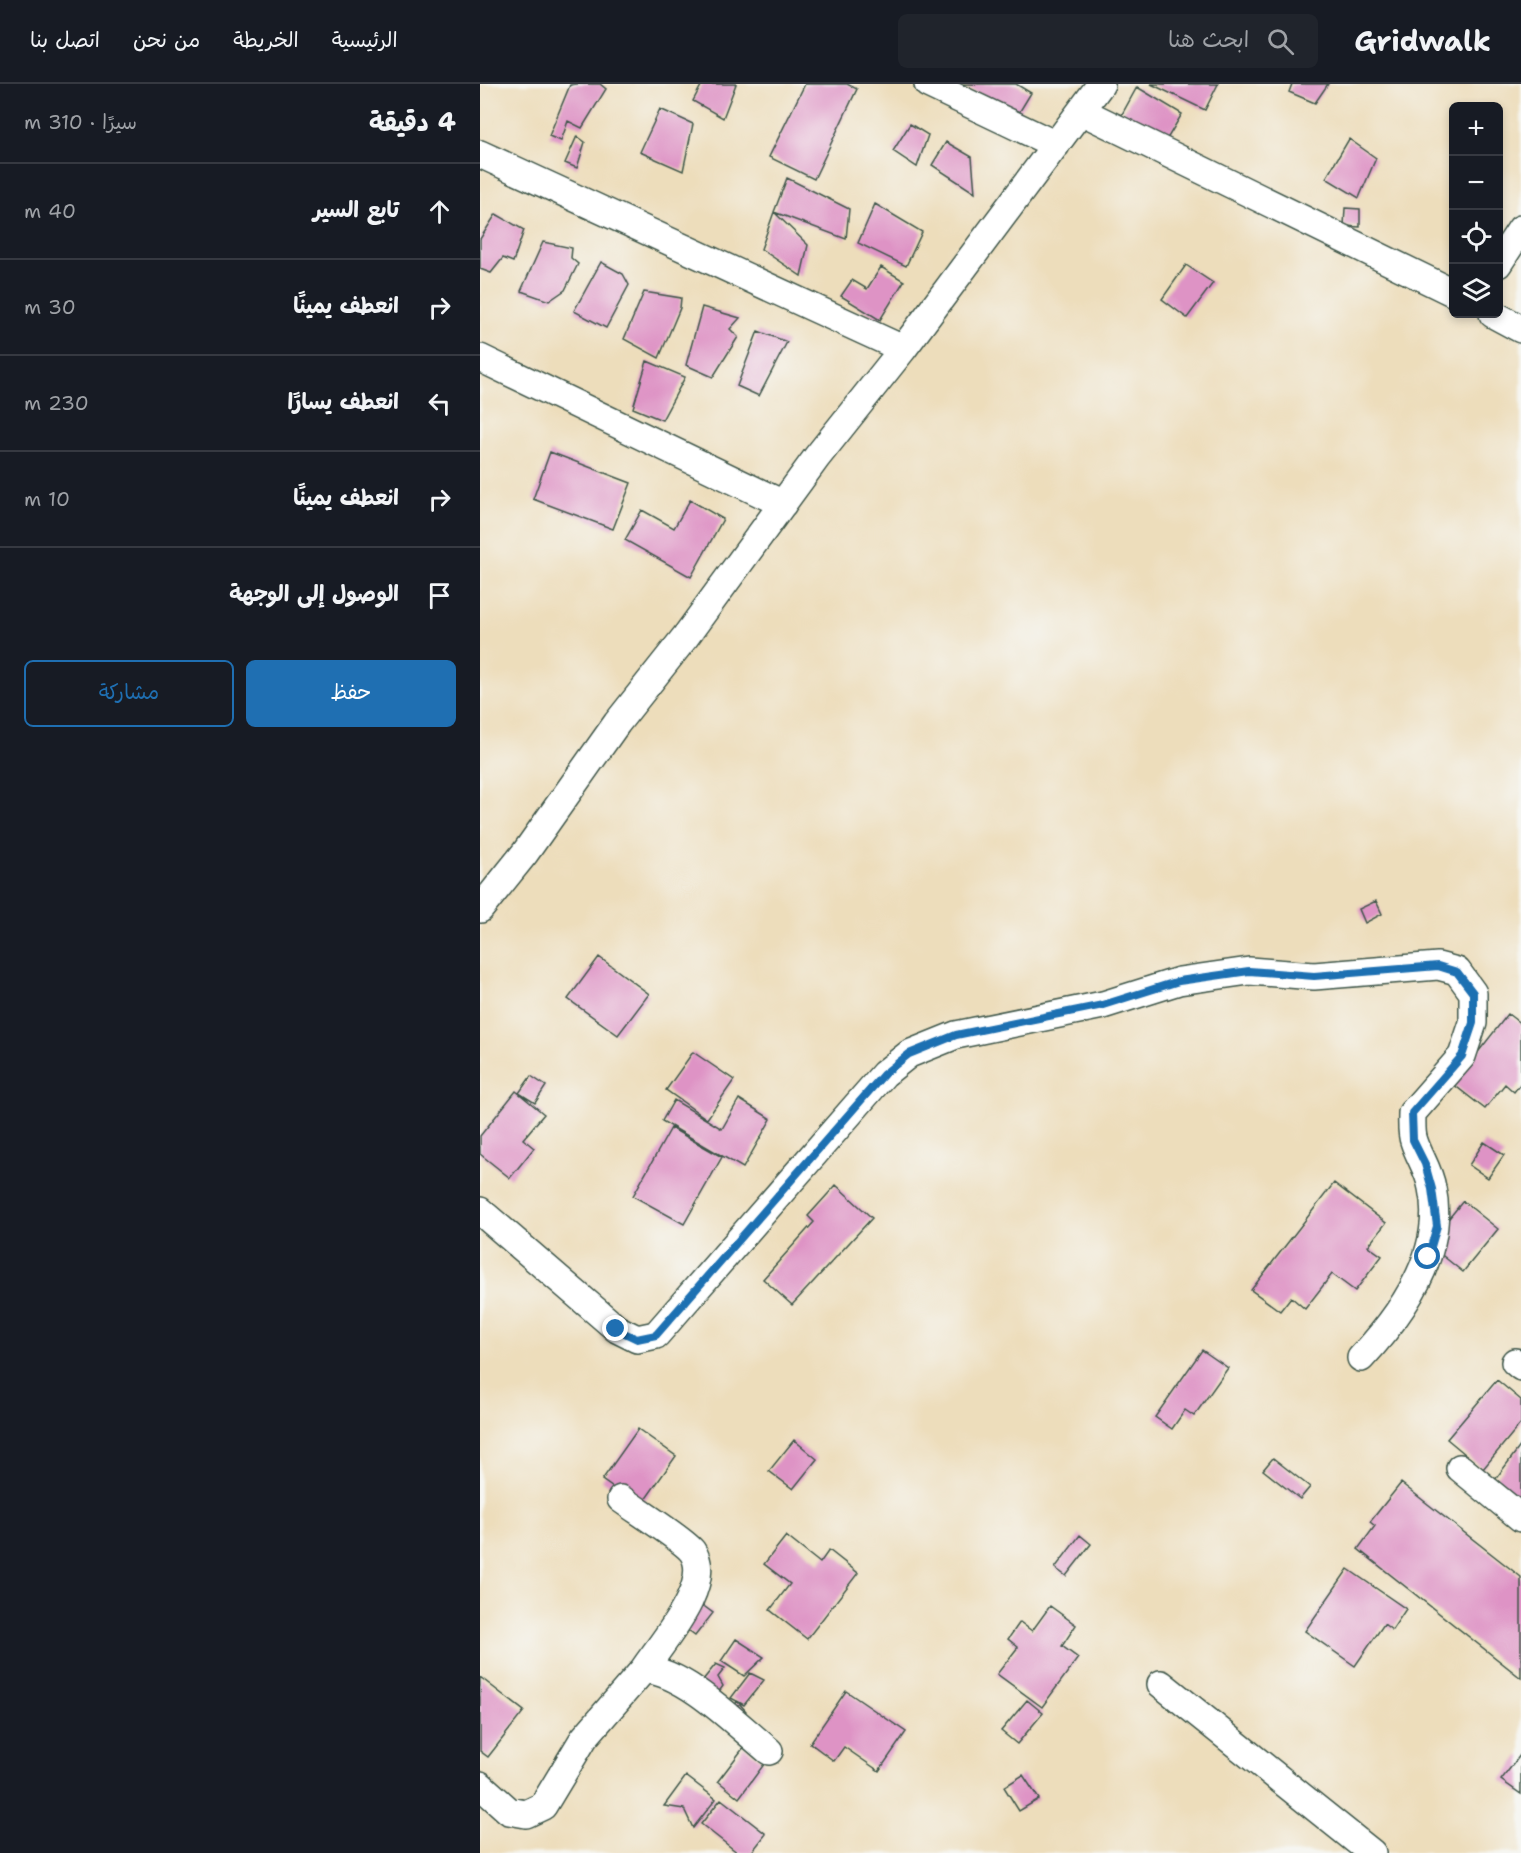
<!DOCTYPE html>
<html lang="ar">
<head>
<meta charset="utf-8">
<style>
	body { margin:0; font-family:"Shantell Sans","Playpen Sans Arabic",sans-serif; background:#20242c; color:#f1f3f6; direction:rtl }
	.controls { position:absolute; right:18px; top:18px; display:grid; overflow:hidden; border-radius:9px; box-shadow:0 3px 9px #0003 }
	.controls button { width:54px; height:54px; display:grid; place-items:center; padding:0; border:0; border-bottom:2px solid #363941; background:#171b24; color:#f1f3f6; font:30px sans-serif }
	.stop { position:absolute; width:18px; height:18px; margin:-14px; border:4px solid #1f6fb2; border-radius:50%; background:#fff }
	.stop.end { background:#1f6fb2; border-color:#fff; box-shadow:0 2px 6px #0008 }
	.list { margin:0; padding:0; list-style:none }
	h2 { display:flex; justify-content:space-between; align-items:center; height:78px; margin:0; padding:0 24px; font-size:26px }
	h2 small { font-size:20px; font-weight:400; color:#9ea1a6 }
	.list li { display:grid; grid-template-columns:39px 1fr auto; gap:18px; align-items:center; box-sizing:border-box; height:96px; padding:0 24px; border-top:2px solid #363941 }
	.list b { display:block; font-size:22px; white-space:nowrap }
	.list em { font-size:20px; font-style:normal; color:#9ea1a6 }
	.actions { display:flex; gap:12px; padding:18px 24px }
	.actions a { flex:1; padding:14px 0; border:2px solid #1f6fb2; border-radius:9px; text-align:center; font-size:21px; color:#1f6fb2 }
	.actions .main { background:#1f6fb2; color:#fff }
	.icon { flex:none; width:33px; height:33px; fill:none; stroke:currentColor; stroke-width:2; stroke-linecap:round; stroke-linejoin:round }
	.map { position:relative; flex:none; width:1041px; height:1769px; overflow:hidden; direction:ltr }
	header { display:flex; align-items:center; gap:36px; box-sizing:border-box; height:84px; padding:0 30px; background:#171b24; border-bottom:2px solid #363941 }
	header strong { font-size:28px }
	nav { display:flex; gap:33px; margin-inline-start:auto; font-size:21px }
	.search { width:420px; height:54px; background:#20242c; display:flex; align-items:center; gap:15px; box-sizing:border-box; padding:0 21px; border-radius:9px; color:#9ea1a6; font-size:22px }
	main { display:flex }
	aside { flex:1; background:#171b24 }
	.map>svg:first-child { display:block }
	.building { fill:#de93c5 }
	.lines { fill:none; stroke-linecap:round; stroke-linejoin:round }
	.minor-casing { stroke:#3e5548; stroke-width:30 }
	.minor { stroke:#fff; stroke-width:27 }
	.route { stroke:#1f6fb2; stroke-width:8 }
</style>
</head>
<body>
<header>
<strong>Gridwalk</strong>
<div class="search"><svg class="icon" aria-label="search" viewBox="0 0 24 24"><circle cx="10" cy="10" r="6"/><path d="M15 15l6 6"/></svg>ابحث هنا</div>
<nav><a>الرئيسية</a><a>الخريطة</a><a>من نحن</a><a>اتصل بنا</a></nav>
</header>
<main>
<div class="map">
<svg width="1041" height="1769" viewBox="0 0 1041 1769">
	<rect width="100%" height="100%" fill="#f6f6f2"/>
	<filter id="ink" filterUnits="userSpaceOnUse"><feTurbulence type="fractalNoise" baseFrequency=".0167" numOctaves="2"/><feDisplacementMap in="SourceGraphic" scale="12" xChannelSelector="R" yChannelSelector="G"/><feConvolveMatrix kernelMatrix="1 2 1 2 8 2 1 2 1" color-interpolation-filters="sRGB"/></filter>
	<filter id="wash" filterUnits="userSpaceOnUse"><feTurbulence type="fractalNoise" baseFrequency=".008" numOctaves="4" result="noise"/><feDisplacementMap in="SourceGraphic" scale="24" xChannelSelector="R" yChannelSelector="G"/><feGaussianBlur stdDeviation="1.35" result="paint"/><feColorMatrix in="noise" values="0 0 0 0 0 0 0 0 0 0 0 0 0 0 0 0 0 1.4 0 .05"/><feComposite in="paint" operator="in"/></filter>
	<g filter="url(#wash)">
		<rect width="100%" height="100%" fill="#edddbb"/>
		<g id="blocks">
			<path class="building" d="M 97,0 L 120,0 L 126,5 L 102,44 L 88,37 L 81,57 L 69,52 L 90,1 Z
				M 222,0 L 256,0 L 243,34 L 213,17 Z
				M 325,0 L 367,0 L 377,5 L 334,95 L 289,73 Z
				M 481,0 L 536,0 L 551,9 L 537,32 Z
				M 671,0 L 738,0 L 725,26 Z
				M 812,0 L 848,0 L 835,19 L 809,8 Z
				M 657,3 L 702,30 L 684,60 L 640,34 Z
				M 180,25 L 213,40 L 203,87 L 160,68 Z
				M 430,40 L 448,51 L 437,83 L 413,67 Z
				M 97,52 L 105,58 L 97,84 L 85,79 Z
				M 869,55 L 896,74 L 879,114 L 846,94 Z
				M 466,58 L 492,73 L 495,109 L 452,81 Z
				M 307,94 L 369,125 L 366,155 L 294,128 Z
				M 395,120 L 442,148 L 426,182 L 378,159 Z
				M 865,124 L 880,125 L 880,143 L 864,142 Z
				M 294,128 L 328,161 L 321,192 L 281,165 Z
				M 16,130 L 44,146 L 33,178 L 23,174 L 11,189 L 0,185 L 0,155 Z
				M 63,158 L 92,164 L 91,174 L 98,180 L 85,206 L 69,217 L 41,207 Z
				M 121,178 L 143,190 L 149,201 L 126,244 L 94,227 Z
				M 706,181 L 733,199 L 707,234 L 682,215 Z
				M 401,183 L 424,197 L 400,236 L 361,212 L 372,196 L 387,205 Z
				M 164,208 L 201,214 L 200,224 L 179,274 L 144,255 Z
				M 222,223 L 260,234 L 250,245 L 258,253 L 233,293 L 206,281 Z
				M 278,247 L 307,258 L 279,312 L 257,302 Z
				M 167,277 L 205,293 L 182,336 L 153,324 Z
				M 70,368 L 151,399 L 133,445 L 53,415 Z
				M 210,416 L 243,435 L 211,493 L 145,456 L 162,426 L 194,444 Z
				M 896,817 L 902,830 L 885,839 L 879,825 Z
				M 119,873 L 169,910 L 138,951 L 88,915 Z
				M 1028,930 L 1041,940 L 1041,999 L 1034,1008 L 1025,1000 L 1005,1025 L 973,1000 Z
				M 213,968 L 254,996 L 227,1035 L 186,1006 Z
				M 51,992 L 66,1002 L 55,1019 L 39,1009 Z
				M 36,1007 L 64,1030 L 43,1055 L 54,1064 L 30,1094 L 0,1070 L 0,1052 Z
				M 259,1015 L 291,1035 L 263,1084 L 182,1037 L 194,1016 L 242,1045 Z
				M 191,1044 L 242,1073 L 204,1140 L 153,1112 Z
				M 1004,1058 L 1024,1071 L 1008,1094 L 989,1081 Z
				M 854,1099 L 906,1139 L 888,1162 L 902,1172 L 875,1207 L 852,1190 L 825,1225 L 811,1213 L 800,1227 L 771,1206 Z
				M 356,1101 L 392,1134 L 312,1221 L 283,1195 L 334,1138 L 328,1132 Z
				M 983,1117 L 1018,1145 L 983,1188 L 948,1160 Z
				M 722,1266 L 748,1284 L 714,1332 L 705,1326 L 692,1345 L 675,1333 Z
				M 1017,1296 L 1041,1316 L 1041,1339 L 1003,1385 L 967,1355 Z
				M 158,1345 L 196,1372 L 160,1423 L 122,1396 Z
				M 314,1356 L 337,1375 L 313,1405 L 289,1387 Z
				M 1041,1361 L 1041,1417 L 1014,1397 Z
				M 793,1374 L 830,1403 L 820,1415 L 783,1386 Z
				M 921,1399 L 1041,1493 L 1041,1594 L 878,1465 L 895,1442 L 890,1438 Z
				M 600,1451 L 611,1460 L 586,1492 L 575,1484 Z
				M 306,1452 L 340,1479 L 349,1466 L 378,1489 L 327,1555 L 290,1526 L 310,1500 L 284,1480 Z
				M 868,1485 L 926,1525 L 912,1546 L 904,1540 L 875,1582 L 825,1547 Z
				M 221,1520 L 233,1529 L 215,1552 L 203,1543 Z
				M 570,1522 L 596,1541 L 582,1562 L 598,1574 L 562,1623 L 517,1590 L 538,1563 L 528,1555 L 540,1538 L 552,1547 Z
				M 256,1555 L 284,1573 L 264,1592 L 241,1577 Z
				M 236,1580 L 245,1584 L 238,1593 L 243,1602 L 233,1616 L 218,1602 Z
				M 270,1589 L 284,1596 L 264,1621 L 257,1617 L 266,1627 L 259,1637 L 251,1630 L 257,1617 L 251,1614 Z
				M 0,1593 L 44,1627 L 8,1673 L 0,1667 Z
				M 366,1607 L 426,1648 L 399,1687 L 364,1663 L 354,1677 L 330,1659 Z
				M 547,1616 L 563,1629 L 537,1660 L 521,1647 Z
				M 264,1663 L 285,1679 L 259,1714 L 238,1697 Z
				M 1041,1670 L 1041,1710 L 1021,1696 Z
				M 543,1691 L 559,1715 L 539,1727 L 524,1703 Z
				M 206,1692 L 236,1715 L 213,1744 L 204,1725 L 184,1722 Z
				M 241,1715 L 286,1750 L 271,1769 L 258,1769 L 221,1740 Z"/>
		</g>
	</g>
	<g filter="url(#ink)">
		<use href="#blocks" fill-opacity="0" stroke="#3e5548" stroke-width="1.5"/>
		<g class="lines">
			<defs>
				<path id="minor" d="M 448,0 L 576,61
					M 601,27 L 974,209
					M 0,70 L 423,265
					M 1018,180 L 1041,145
					M 1013,230 L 1041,245
					M 0,274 L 303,420
					M 0,825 L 45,769 L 137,639 L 206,552 L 337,373 L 423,265 L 621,0
					M 0,1127 L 137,1245 L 157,1255 L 176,1251 L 404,990 L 429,970 L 476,951 L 623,921 L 699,897 L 769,887 L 834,892 L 958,882 L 977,887 L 993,909 L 993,939 L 982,972 L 932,1029 C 932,1038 931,1049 934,1057 C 939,1073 949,1086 952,1104 C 966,1168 923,1229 881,1274
					M 1035,1278 L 1041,1283
					M 980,1384 L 1041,1434
					M 141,1415 C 156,1426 202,1455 212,1467 C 235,1499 182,1558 164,1585
					M 681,1600 L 892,1769
					M 0,1701 L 29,1727 L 46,1730 L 63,1722 L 104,1654 L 164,1585 C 207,1589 255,1639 289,1667"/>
			</defs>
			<use href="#minor" class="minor-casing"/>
			<use href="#minor" class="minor"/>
		</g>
	</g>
	<g class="lines" filter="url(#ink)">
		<path class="route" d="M 136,1245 L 157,1255 L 176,1251 L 404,990 L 429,970 L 476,951 L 623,921 L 699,897 L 769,887 L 834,892 L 958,882 L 977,888 L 993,909 L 993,939 L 982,972 L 932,1029 L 933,1056 L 945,1080 L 952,1105 L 957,1142 L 948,1173"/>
	</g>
</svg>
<div class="controls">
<button>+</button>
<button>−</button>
<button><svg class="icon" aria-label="locate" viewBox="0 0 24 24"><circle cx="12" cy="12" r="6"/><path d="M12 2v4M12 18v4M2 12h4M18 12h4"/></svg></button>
<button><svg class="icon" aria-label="layers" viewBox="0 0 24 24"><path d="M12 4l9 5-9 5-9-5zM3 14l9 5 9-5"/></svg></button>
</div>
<div class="stop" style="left:948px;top:1173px"></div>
<div class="stop end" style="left:136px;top:1245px"></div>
</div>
<aside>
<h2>4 دقيقة<small>سيرًا · 310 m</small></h2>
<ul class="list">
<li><svg class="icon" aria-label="ahead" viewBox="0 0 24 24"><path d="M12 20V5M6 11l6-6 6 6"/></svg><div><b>تابع السير</b></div><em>40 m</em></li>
<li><svg class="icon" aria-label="right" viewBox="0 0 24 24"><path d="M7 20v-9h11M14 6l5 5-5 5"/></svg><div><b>انعطف يمينًا</b></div><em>30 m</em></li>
<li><svg class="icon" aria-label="left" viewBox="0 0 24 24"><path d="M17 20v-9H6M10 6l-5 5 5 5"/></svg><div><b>انعطف يسارًا</b></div><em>230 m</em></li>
<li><svg class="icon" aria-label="right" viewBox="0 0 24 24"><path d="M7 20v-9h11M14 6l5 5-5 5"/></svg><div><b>انعطف يمينًا</b></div><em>10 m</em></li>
<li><svg class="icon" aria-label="arrive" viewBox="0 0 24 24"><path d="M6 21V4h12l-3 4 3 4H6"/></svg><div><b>الوصول إلى الوجهة</b></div></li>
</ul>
<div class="actions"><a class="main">حفظ</a><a>مشاركة</a></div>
</aside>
</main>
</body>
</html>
